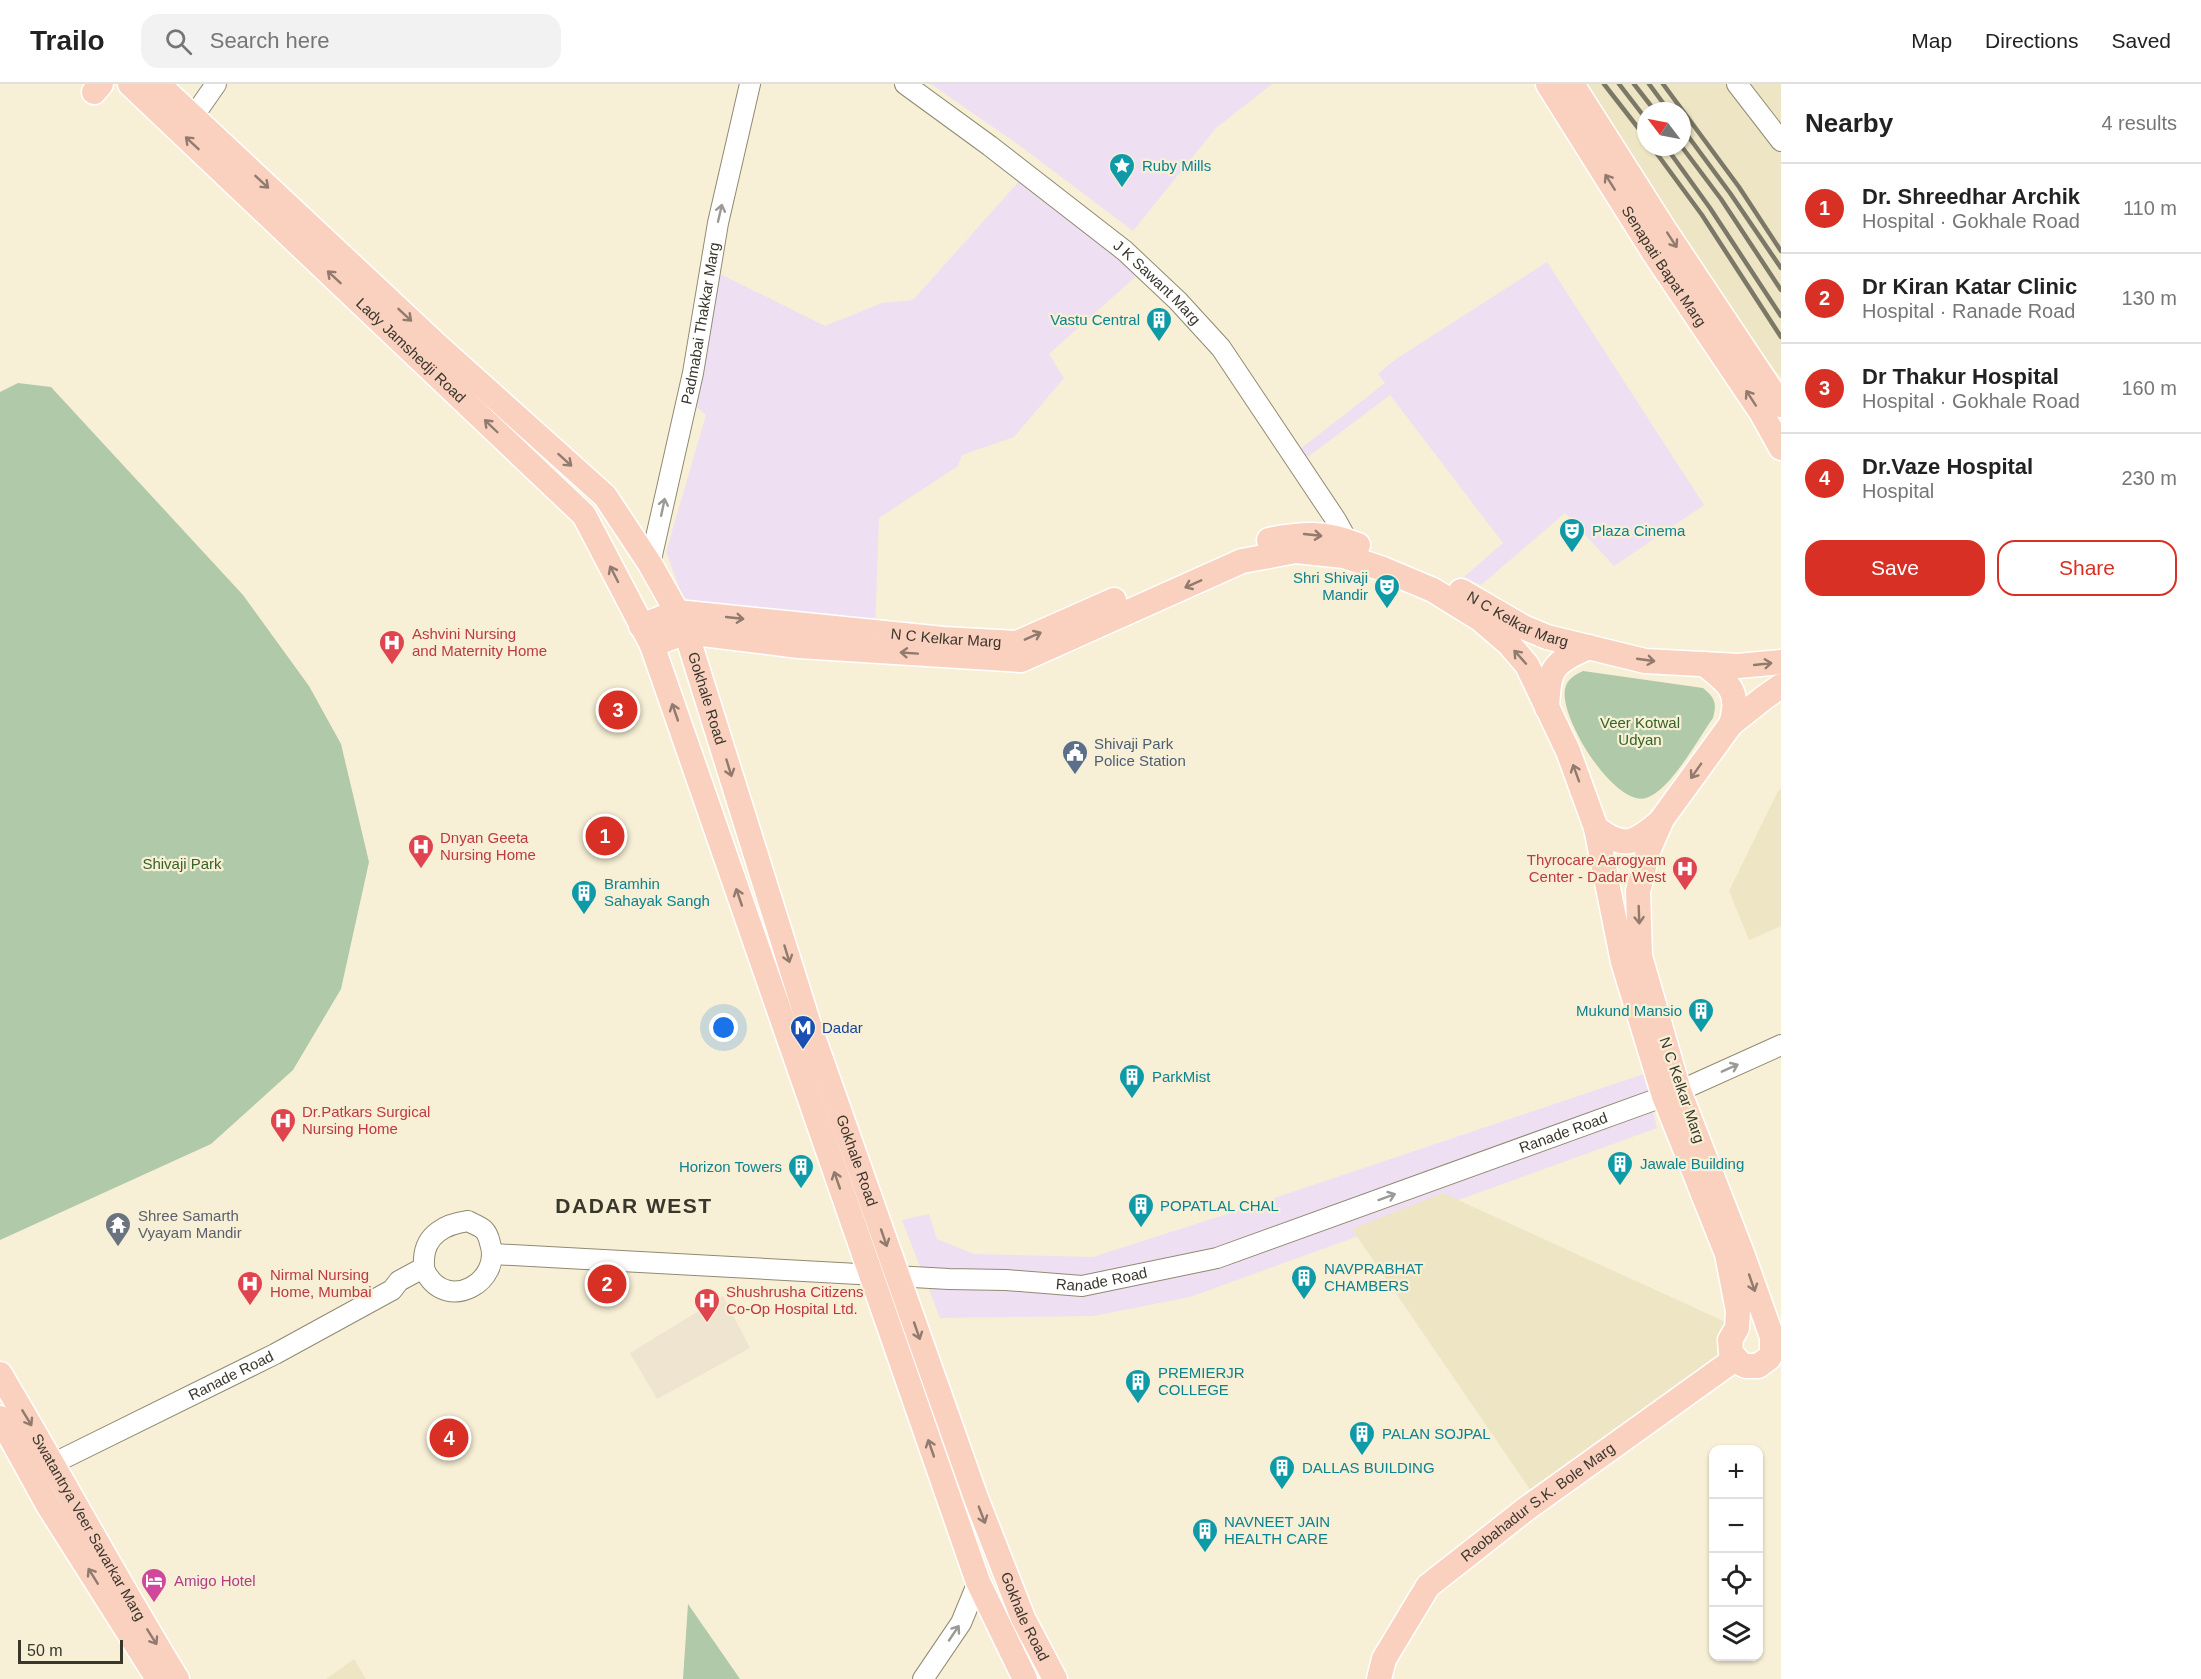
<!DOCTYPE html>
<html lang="en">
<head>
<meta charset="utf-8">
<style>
	body { margin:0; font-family:Arial,sans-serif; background:#f2f2f2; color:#222 }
	.controls { position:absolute; right:18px; bottom:18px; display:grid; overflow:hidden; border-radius:12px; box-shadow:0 2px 4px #0004 }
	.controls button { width:54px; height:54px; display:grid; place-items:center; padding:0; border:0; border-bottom:2px solid #e0e0e0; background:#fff; color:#222; font:30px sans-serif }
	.compass { position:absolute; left:1637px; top:18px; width:54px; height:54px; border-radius:50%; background:#fff; box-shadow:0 2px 4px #0004; rotate:302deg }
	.scale { position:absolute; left:18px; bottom:15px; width:105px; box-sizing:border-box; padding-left:6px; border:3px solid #39362c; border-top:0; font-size:16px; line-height:21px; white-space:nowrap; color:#39362c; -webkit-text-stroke:4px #f7f0d6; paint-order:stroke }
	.you { position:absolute; left:724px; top:944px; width:21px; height:21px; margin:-15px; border:4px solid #fff; border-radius:50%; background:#1a73e8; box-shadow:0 0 0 9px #1a73e833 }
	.badge { display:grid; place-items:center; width:39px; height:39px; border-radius:50%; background:#d93025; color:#fff; font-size:20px; font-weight:700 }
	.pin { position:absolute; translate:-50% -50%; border:3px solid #fff; box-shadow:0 2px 6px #0006 }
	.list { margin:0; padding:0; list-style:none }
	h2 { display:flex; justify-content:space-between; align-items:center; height:78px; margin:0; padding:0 24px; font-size:26px }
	h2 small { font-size:20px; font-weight:400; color:#767676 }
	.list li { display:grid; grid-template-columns:39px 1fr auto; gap:18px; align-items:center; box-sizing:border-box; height:90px; padding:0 24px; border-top:2px solid #e0e0e0 }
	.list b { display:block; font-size:22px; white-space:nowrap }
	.list p { margin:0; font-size:20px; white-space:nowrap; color:#767676 }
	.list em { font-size:20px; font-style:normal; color:#767676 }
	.actions { display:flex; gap:12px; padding:18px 24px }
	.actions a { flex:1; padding:14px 0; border:2px solid #d93025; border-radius:18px; text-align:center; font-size:21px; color:#d93025 }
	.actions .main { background:#d93025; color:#fff }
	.icon { flex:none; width:33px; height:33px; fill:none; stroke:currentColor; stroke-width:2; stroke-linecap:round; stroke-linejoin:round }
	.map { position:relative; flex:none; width:1781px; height:1595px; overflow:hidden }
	header { display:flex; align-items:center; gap:36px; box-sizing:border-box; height:84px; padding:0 30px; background:#fff; border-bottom:2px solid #e0e0e0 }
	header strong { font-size:28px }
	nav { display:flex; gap:33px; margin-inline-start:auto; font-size:21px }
	.search { width:420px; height:54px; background:#f2f2f2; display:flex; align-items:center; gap:15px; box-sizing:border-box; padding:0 21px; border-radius:18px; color:#767676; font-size:22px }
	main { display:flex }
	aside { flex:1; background:#fff }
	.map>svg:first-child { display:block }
	.commercial { fill:#efdff2 }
	.built { fill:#eee5c4; fill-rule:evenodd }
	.medical { fill:#efe4d0 }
	.green { fill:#b0c9a9 }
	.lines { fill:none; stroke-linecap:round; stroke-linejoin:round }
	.minor-casing { stroke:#908a72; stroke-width:22 }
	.major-casing { stroke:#fff; stroke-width:27 }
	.minor { stroke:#fff; stroke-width:20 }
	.major { stroke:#fad0bf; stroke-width:24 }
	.rail { stroke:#7c7868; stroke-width:4.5 }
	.oneway { stroke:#907b6e }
	.oneway2 { stroke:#9c9a96 }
	.labels { text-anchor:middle; stroke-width:4.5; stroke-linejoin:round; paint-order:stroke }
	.culture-label { font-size:15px; fill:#0d838f; stroke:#f7f0d6; text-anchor:start }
	.street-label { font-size:15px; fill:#39362c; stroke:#f7f0d6 }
	.health-label { font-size:15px; fill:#be3a42; stroke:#f7f0d6; text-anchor:start }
	.park-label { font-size:15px; fill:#366326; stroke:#f7f0d6 }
	.service-label { font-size:15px; fill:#4e5e75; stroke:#f7f0d6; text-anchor:start }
	.transit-label { font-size:15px; fill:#164399; stroke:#f7f0d6; text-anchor:start }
	.worship-label { font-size:15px; fill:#5b616d; stroke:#f7f0d6; text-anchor:start }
	.hotel-label { font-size:15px; fill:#b23c85; stroke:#f7f0d6; text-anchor:start }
	.district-label { font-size:21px; font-weight:bold; letter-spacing:1.5px; fill:#39362c; stroke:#f7f0d6 }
</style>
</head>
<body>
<header>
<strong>Trailo</strong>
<div class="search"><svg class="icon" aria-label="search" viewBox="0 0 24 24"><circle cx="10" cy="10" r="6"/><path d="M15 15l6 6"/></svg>Search here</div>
<nav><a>Map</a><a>Directions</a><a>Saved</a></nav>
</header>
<main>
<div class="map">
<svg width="1781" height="1595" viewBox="0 0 1781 1595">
	<rect width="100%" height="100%" fill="#f7f0d6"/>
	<path class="commercial" d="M 931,0 L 1272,0 L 1216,44 L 1133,147 L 1023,64 Z
		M 1023,93 L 1142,187 L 1049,270 L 1064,294 L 1014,353 L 962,371 L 958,382 L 879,434 L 875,544 L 685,519 L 666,468 L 706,331 L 692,319 L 716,188 L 825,242 L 882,219 L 913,216 Z
		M 1547,178 L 1704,421 L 1614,482 L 1565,429 L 1481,501 L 1464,493 L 1503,459 L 1390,311 L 1304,376 L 1299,366 L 1385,299 L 1378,290 L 1396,275 Z
		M 1644,990 L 1657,1044 L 1190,1213 L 1093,1232 L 940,1234 L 902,1136 L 929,1130 L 937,1155 L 974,1170 L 1093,1173 L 1227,1130 Z"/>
	<path class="built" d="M 1563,0 L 1781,0 L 1781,294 ZM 1646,27 L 1682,27 L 1682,63 L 1646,63 Z
		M 1781,705 L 1781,842 L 1749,856 L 1729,807 L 1778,707 Z
		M 1443,1109 L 1730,1240 L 1720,1271 L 1533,1410 L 1352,1145 Z
		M 354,1575 L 366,1595 L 326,1595 Z"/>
	<path class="medical" d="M 723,1212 L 750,1264 L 657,1315 L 630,1269 Z"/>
	<path class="green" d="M 18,299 L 51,303 L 243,511 L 309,602 L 341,660 L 369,778 L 341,905 L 293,986 L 211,1060 L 0,1156 L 0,308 Z
		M 1583,587 L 1703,604 C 1715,614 1717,619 1713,634 C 1698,655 1670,707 1646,714 C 1614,723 1559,633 1565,605 C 1567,595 1575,591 1583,587 Z
		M 688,1520 L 740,1595 L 683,1595 Z"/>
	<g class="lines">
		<defs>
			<g id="minor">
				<path id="s1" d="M 905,0 L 990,62 L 1125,167 L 1178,217 L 1221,264 L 1336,436 L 1347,456"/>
				<path d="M 1737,0 L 1781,57"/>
				<path d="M 193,33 L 216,0"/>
				<path id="s2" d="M 650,480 L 693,289 L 718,139 L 750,0"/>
				<path d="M 468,1137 C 473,1140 480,1142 484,1146 C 488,1150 489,1155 490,1159 C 503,1197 448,1229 426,1189 C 423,1184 424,1181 424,1175 C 425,1150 446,1140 468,1137 Z"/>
				<path id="s3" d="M 493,1170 L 949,1195 L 1006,1196 L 1082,1202 L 1217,1174 L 1679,1007 L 1781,961"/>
				<path id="s4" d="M 40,1386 L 275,1270 L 392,1206 L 399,1197 L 423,1184"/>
				<path d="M 923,1595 L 961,1539 L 978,1498"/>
			</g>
			<g id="major">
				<path id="s5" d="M 130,0 L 584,431 L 652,561 L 978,1498 L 1025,1595"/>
				<path id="s6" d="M 158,0 L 439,263 L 605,412 L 650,480 L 677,528 L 686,548 L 810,944 L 976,1414 L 1023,1534 L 1055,1595"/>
				<path id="s7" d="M 1548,0 L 1654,169 L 1761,328 L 1781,364"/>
				<path d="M 1572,0 L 1664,145 L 1781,321"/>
				<path d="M 94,8 L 101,0"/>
				<path d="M 1269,456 C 1302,449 1326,448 1358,461"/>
				<path id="s8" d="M 1461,507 L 1523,543 L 1547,553 L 1645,577 L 1738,582 L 1781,578"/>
				<path id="s9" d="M 641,542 L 677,528 L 943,555 L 1017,559 L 1114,516"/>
				<path d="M 652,561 L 686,548 L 799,562 L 1021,576 L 1242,477 L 1296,467 L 1344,472 L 1383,485 L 1433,506 L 1480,535 L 1509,560 L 1527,581 L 1568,667 L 1596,744 L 1623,878 L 1664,1012 L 1727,1170 L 1738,1227 L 1737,1244 L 1730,1256 L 1731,1269 L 1740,1279 L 1746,1282 L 1758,1282 L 1769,1274 L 1772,1268 L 1772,1253 L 1742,1169 L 1679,1007 L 1640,872 L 1638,807 L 1648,767 L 1662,735 L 1731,640 C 1741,608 1729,599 1704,580"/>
				<path d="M 1547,624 C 1549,584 1552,579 1589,563"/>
				<path d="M 1731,640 L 1765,613 L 1781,602"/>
				<path d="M 1596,744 C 1625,766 1635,759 1661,737"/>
				<path id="s10" d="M 0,1290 C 60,1391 116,1495 177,1595"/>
				<path d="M 0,1334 L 48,1421 L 158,1595"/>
				<path id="s11" d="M 1379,1595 L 1384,1575 L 1428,1502 L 1526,1425 L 1735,1275"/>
			</g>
		</defs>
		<use href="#minor" class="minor-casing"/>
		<use href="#major" class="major-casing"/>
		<use href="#minor" class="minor"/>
		<use href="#major" class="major"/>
		<path class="rail" d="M 1604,0 L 1646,54
			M 1619,0 L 1646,35
			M 1634,0 L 1655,27
			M 1649,0 L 1669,27
			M 1663,0 L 1739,103 L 1781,167
			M 1682,44 L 1730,109 L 1781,184
			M 1652,63 L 1702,131 L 1781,253
			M 1666,63 L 1710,124 L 1781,232
			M 1682,63 L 1721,115 L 1781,206"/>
	</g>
	<defs><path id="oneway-shaft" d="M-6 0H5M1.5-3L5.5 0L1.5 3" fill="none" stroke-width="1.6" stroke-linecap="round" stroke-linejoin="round" transform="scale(1.5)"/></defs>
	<g class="oneway">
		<use href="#oneway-shaft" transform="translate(192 59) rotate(-137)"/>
		<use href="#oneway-shaft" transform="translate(262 98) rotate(43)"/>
		<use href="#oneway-shaft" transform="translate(1610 98) rotate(-122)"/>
		<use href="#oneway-shaft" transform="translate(1672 156) rotate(57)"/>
		<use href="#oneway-shaft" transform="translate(334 193) rotate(-137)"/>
		<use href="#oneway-shaft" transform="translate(405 231) rotate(43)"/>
		<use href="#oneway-shaft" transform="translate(1751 314) rotate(-123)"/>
		<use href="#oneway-shaft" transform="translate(491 342) rotate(-136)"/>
		<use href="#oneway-shaft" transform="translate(565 376) rotate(42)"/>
		<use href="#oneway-shaft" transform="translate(1313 451) rotate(6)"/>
		<use href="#oneway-shaft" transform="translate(614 490) rotate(-117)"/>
		<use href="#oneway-shaft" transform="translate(1193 500) rotate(156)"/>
		<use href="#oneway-shaft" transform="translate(735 534) rotate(6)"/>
		<use href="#oneway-shaft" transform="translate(1033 552) rotate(-24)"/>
		<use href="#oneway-shaft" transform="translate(909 569) rotate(-176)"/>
		<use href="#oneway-shaft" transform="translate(1520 573) rotate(-132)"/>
		<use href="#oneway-shaft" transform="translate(1646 576) rotate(8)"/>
		<use href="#oneway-shaft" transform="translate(1763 580) rotate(-6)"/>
		<use href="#oneway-shaft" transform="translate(675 628) rotate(-109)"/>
		<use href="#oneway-shaft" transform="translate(729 684) rotate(73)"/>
		<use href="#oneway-shaft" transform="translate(1696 687) rotate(125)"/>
		<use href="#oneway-shaft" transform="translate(1576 689) rotate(-110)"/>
		<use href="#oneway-shaft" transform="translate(739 813) rotate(-109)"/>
		<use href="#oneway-shaft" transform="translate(1639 831) rotate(88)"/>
		<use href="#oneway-shaft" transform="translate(787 870) rotate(73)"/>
		<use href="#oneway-shaft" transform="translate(837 1096) rotate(-109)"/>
		<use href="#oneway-shaft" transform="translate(884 1154) rotate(71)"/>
		<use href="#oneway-shaft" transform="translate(1752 1199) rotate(71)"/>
		<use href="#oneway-shaft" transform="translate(917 1247) rotate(71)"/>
		<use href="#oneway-shaft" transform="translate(27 1334) rotate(59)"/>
		<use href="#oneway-shaft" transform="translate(931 1364) rotate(-109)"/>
		<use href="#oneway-shaft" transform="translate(982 1431) rotate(69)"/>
		<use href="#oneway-shaft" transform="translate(93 1492) rotate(-122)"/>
		<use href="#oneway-shaft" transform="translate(152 1553) rotate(58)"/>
	</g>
	<g class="oneway2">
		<use href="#oneway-shaft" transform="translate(720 129) rotate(-77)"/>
		<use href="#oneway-shaft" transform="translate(663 423) rotate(-78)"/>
		<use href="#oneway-shaft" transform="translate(1730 984) rotate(-24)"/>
		<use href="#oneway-shaft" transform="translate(1387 1113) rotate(-20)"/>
		<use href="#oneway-shaft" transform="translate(954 1549) rotate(-56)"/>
	</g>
	<defs>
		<symbol id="sight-pin" viewBox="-11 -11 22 30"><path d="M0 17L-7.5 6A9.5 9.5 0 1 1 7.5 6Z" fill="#0f9aa8" stroke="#f7f0d6"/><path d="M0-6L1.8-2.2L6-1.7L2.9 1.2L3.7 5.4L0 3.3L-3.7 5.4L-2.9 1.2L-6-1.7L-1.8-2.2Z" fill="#fff"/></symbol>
		<symbol id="building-pin" viewBox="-11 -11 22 30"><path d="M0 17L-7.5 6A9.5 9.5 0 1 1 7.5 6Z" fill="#0f9aa8" stroke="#f7f0d6"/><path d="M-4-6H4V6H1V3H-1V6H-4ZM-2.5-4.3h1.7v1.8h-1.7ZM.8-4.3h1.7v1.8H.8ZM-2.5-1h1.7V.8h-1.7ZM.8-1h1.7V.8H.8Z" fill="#fff"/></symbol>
		<symbol id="theatre-pin" viewBox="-11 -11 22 30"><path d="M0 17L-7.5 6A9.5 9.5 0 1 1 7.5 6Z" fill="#0f9aa8" stroke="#f7f0d6"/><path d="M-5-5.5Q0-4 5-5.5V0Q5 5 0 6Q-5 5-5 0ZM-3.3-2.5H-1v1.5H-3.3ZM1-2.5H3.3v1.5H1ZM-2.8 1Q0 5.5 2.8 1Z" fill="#fff"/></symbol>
		<symbol id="hospital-pin" viewBox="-11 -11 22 30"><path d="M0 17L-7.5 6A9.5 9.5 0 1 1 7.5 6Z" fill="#e0444e" stroke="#f7f0d6"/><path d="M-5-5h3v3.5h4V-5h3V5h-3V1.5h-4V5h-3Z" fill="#fff"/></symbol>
		<symbol id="civic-pin" viewBox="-11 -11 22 30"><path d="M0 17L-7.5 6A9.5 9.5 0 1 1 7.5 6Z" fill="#5c6f8a" stroke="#f7f0d6"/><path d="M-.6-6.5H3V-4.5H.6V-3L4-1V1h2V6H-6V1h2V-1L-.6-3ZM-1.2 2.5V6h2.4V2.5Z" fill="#fff"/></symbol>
		<symbol id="metro-pin" viewBox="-11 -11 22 30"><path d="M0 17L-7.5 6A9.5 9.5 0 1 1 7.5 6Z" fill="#1a4fb4" stroke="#f7f0d6"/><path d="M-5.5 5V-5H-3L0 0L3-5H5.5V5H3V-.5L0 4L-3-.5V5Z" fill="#fff"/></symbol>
		<symbol id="temple-pin" viewBox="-11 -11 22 30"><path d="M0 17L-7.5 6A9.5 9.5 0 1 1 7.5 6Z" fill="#6b7280" stroke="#f7f0d6"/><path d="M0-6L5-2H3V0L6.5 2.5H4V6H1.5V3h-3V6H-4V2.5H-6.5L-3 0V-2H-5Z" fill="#fff"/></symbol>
		<symbol id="hotel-pin" viewBox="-11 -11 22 30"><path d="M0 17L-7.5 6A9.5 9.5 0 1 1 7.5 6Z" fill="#d1479c" stroke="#f7f0d6"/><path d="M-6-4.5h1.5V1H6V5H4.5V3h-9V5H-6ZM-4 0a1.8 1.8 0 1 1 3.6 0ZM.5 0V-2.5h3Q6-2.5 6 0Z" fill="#fff"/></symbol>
	</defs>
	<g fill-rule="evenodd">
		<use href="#sight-pin" x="1107" y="67" width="30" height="40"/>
		<use href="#building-pin" x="1144" y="221" width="30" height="40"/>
		<use href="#theatre-pin" x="1557" y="432" width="30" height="40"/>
		<use href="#theatre-pin" x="1372" y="488" width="30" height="40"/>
		<use href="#hospital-pin" x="377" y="544" width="30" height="40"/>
		<use href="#civic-pin" x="1060" y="654" width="30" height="40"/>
		<use href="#hospital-pin" x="406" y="748" width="30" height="40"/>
		<use href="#hospital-pin" x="1670" y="770" width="30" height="40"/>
		<use href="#building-pin" x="569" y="794" width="30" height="40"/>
		<use href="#building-pin" x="1686" y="912" width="30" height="40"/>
		<use href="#metro-pin" x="788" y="929" width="30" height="40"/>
		<use href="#building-pin" x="1117" y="978" width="30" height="40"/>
		<use href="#hospital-pin" x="268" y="1022" width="30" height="40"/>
		<use href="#building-pin" x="1605" y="1065" width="30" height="40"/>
		<use href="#building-pin" x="786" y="1068" width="30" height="40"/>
		<use href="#building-pin" x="1126" y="1107" width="30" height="40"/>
		<use href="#temple-pin" x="103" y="1126" width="30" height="40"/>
		<use href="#building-pin" x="1289" y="1179" width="30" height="40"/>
		<use href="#hospital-pin" x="235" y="1185" width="30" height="40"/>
		<use href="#hospital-pin" x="692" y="1202" width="30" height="40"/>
		<use href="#building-pin" x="1123" y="1283" width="30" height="40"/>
		<use href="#building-pin" x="1347" y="1335" width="30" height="40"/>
		<use href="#building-pin" x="1267" y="1369" width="30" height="40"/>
		<use href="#building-pin" x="1190" y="1432" width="30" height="40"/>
		<use href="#hotel-pin" x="139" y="1482" width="30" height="40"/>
	</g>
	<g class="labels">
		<g class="culture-label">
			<text x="1142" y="87">Ruby Mills</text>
			<text x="1140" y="241" text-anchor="end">Vastu Central</text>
			<text x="1592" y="452">Plaza Cinema</text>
			<text x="1368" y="499" text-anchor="end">Shri Shivaji<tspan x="1368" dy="17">Mandir</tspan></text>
			<text x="604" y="805">Bramhin<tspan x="604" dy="17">Sahayak Sangh</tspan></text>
			<text x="1682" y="932" text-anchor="end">Mukund Mansio</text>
			<text x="1152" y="998">ParkMist</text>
			<text x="1640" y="1085">Jawale Building</text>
			<text x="782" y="1088" text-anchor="end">Horizon Towers</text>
			<text x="1160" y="1127">POPATLAL CHAL</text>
			<text x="1324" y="1190">NAVPRABHAT<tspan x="1324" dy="17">CHAMBERS</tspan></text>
			<text x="1158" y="1294">PREMIERJR<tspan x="1158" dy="17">COLLEGE</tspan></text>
			<text x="1382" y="1355">PALAN SOJPAL</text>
			<text x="1302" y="1389">DALLAS BUILDING</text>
			<text x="1224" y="1443">NAVNEET JAIN<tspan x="1224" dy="17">HEALTH CARE</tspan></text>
		</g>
		<g class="street-label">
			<text dy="5" stroke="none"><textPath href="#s7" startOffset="216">Senapati Bapat Marg</textPath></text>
			<text dy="5" stroke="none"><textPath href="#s1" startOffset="321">J K Sawant Marg</textPath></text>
			<text dy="5" stroke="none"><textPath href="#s2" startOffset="246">Padmabai Thakkar Marg</textPath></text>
			<text dy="5" stroke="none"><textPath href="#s5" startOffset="387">Lady Jamshedji Road</textPath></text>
			<text dy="5" stroke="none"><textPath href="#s8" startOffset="64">N C Kelkar Marg</textPath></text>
			<text dy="5" stroke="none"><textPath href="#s9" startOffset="309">N C Kelkar Marg</textPath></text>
			<text dy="5" stroke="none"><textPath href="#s6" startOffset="836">Gokhale Road</textPath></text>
			<text transform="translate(1682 1006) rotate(71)" y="5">N C Kelkar Marg</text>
			<text dy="5" stroke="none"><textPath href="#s3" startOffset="1096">Ranade Road</textPath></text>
			<text dy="5" stroke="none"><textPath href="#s6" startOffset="1322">Gokhale Road</textPath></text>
			<text dy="5" stroke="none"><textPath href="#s3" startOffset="610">Ranade Road</textPath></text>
			<text dy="5" stroke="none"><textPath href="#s4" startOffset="213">Ranade Road</textPath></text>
			<text dy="5" stroke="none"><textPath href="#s11" startOffset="244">Raobahadur S.K. Bole Marg</textPath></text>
			<text dy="5" stroke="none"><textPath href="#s10" startOffset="177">Swatantrya Veer Savarkar Marg</textPath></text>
			<text dy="5" stroke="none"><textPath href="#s6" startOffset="1808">Gokhale Road</textPath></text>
		</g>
		<g class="health-label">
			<text x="412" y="555">Ashvini Nursing<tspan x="412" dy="17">and Maternity Home</tspan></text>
			<text x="440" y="759">Dnyan Geeta<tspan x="440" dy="17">Nursing Home</tspan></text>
			<text x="1666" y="781" text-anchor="end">Thyrocare Aarogyam<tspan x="1666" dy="17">Center - Dadar West</tspan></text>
			<text x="302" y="1033">Dr.Patkars Surgical<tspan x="302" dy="17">Nursing Home</tspan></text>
			<text x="270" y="1196">Nirmal Nursing<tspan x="270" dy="17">Home, Mumbai</tspan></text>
			<text x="726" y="1213">Shushrusha Citizens<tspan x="726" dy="17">Co-Op Hospital Ltd.</tspan></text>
		</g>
		<g class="park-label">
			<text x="1640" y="644">Veer Kotwal<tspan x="1640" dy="17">Udyan</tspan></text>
			<text x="182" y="785">Shivaji Park</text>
		</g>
		<g class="service-label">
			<text x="1094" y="665">Shivaji Park<tspan x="1094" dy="17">Police Station</tspan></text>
		</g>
		<g class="transit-label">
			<text x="822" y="949">Dadar</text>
		</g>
		<g class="worship-label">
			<text x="138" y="1137">Shree Samarth<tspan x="138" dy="17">Vyayam Mandir</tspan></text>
		</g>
		<g class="hotel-label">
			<text x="174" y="1502">Amigo Hotel</text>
		</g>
		<g class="district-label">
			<text x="634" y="1129">DADAR WEST</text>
		</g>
	</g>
</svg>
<div class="controls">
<button>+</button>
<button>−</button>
<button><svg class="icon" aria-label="locate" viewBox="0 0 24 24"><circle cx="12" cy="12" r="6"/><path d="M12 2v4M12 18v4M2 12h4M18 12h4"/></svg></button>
<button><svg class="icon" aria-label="layers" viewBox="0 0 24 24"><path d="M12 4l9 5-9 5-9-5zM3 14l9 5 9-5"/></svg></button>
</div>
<svg class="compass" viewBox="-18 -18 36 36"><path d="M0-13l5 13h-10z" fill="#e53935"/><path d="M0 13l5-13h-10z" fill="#767676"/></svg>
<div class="scale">50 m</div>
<div class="you"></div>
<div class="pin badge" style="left:605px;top:752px">1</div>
<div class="pin badge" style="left:607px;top:1200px">2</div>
<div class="pin badge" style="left:618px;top:626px">3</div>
<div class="pin badge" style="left:449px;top:1354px">4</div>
</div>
<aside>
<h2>Nearby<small>4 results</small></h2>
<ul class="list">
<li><span class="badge">1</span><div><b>Dr. Shreedhar Archik</b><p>Hospital · Gokhale Road</p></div><em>110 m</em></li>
<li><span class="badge">2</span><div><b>Dr Kiran Katar Clinic</b><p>Hospital · Ranade Road</p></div><em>130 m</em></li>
<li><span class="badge">3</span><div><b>Dr Thakur Hospital</b><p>Hospital · Gokhale Road</p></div><em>160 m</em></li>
<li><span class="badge">4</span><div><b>Dr.Vaze Hospital</b><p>Hospital</p></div><em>230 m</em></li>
</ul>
<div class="actions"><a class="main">Save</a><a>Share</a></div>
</aside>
</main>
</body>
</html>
